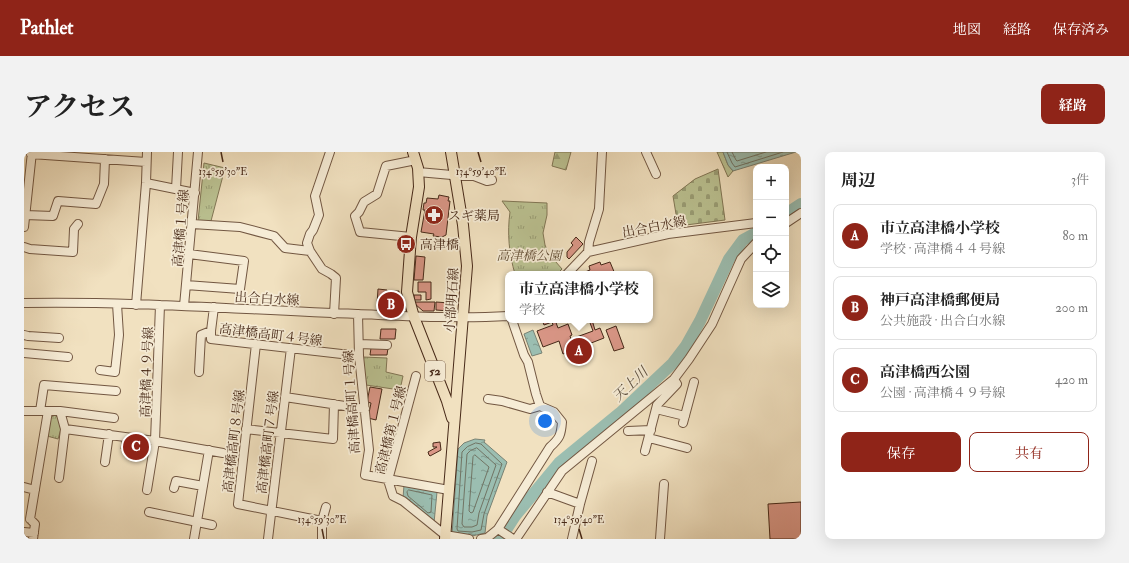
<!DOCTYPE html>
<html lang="ja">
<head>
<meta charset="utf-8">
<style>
	body { margin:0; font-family:"IM FELL Double Pica","Noto Serif JP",serif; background:#f2f2f2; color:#222 }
	.controls { position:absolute; right:12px; top:12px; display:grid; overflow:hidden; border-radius:8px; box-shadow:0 4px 16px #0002 }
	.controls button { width:36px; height:36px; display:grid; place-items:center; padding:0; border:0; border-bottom:1px solid #e0e0e0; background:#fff; color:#222; font:20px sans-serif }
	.you { position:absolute; left:521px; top:269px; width:14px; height:14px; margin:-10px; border:3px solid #fff; border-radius:50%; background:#1a73e8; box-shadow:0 0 0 6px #1a73e833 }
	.badge { display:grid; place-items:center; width:26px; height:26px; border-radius:50%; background:#8f2418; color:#fff; font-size:13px; font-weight:700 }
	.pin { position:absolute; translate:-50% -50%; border:2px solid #fff; box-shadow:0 1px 4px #0006 }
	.popup { position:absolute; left:481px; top:119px; width:148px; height:52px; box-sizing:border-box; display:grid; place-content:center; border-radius:8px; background:#fff; filter:drop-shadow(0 1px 3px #0005); font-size:13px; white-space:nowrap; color:#767676 }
	.popup b { font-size:15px; color:#222 }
	.popup::after { content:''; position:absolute; left:50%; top:100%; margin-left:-8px; border:8px solid transparent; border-top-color:#fff }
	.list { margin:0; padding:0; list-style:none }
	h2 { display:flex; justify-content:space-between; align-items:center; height:52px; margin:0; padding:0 16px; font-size:17px }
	h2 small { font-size:13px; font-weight:400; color:#767676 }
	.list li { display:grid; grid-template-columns:26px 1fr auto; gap:12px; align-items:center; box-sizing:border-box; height:64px; margin:0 8px 8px; padding:0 8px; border:1px solid #e0e0e0; border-radius:8px }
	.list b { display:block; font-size:15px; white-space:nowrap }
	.list p { margin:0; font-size:13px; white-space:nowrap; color:#767676 }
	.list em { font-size:13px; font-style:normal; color:#767676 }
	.actions { display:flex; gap:8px; padding:12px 16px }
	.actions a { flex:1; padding:9px 0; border:1px solid #8f2418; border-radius:8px; text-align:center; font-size:14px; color:#8f2418 }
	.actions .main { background:#8f2418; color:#fff }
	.icon { flex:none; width:22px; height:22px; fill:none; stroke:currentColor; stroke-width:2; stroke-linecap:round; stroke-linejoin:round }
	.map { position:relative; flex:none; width:777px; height:387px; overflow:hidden; border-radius:8px }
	header { display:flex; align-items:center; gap:24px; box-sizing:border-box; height:56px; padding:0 20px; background:#8f2418; color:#fff }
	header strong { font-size:19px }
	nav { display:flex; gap:22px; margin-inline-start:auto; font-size:14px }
	.intro { display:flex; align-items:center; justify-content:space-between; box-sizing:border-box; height:96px; padding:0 24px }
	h1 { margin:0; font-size:28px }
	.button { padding:10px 18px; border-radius:8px; background:#8f2418; color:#fff; font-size:14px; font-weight:700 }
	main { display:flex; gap:24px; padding:0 24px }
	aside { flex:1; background:#fff; border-radius:8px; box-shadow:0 4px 16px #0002 }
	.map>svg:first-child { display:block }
	.grass { fill:url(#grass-tufts); stroke:#817655 }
	.forest { fill:url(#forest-firs); stroke:#817655 }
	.cemetery { fill:url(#cemetery-stones); stroke:#817655 }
	.water { fill:url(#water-ripples); stroke:#798274 }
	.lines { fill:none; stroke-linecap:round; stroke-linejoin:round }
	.shore { stroke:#717464; stroke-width:1 }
	.river { stroke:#9bbeb1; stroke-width:12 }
	.building { fill:#d99686; stroke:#472918 }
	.minor-casing { stroke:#725742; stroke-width:10 }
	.major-casing { stroke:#472918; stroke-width:12 }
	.minor { stroke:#f6ecd6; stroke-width:8 }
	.major { stroke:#f1e1c0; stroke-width:10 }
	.ticks { fill:none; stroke:#472918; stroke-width:1.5 }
	.labels { text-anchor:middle; stroke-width:3.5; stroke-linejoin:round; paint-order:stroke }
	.shield { fill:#f6ecd6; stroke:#7c6451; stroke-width:1 }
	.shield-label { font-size:12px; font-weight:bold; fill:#472918 }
	.poi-label { font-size:13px; fill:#472918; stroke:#f6ecd6; text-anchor:start }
	.street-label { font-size:13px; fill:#472918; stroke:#f6ecd6 }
	.park-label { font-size:13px; font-style:italic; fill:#644f36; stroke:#f6ecd6 }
	.water-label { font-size:14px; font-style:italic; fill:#5c4e3e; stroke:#f6ecd6 }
	.ticks-label { font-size:10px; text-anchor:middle; fill:#472918; stroke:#f6ecd6; stroke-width:3.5; stroke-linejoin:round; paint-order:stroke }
</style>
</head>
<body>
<header>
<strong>Pathlet</strong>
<nav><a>地図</a><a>経路</a><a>保存済み</a></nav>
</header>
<div class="intro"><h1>アクセス</h1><a class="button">経路</a></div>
<main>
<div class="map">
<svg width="777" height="387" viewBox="0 0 777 387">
	<defs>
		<pattern id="grass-tufts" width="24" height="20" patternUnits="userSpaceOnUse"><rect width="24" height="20" fill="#bbc292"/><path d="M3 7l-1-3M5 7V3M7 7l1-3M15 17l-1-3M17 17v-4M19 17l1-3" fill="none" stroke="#9a9e76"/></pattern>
		<pattern id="forest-firs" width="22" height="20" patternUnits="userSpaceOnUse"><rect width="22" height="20" fill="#bbc292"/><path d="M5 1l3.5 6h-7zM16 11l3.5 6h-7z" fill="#9a9e76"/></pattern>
		<pattern id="cemetery-stones" width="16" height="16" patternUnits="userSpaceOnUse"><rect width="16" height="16" fill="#bbc292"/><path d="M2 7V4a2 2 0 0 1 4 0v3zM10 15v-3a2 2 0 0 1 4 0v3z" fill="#9a9e76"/></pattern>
		<pattern id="water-ripples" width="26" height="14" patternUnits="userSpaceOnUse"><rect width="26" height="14" fill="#9bbeb1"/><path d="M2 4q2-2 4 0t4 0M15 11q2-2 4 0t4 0" fill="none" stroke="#809a8f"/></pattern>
	</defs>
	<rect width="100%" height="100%" fill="#f1e1c0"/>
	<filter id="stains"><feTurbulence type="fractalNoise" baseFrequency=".005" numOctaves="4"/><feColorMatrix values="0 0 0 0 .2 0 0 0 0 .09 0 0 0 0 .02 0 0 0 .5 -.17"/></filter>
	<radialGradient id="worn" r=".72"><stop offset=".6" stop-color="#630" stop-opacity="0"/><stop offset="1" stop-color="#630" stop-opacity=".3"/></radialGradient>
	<path class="grass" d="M 180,11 L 201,16 L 187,69 L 174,69 Z
		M 478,49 L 523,51 L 523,63 L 519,81 L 521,93 L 525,102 L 538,117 L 533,122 L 491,122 C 485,102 483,81 486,60 Z
		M 339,205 L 363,206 L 362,220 L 379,224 L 376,238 L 342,233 Z
		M 31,263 L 34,266 L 37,277 L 34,287 L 23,284 L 25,266 Z
		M 98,288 L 119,290 L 127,293 L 125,302 L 97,297 Z"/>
	<path class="forest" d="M 531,0 L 547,0 L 542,18 L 528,14 Z
		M 693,0 L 699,0 L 704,13 L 709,19 L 704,25 Z"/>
	<path class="cemetery" d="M 694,17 L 701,68 L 654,74 L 649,44 L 671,27 Z"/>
	<path class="water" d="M 699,0 L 772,0 L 709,19 L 704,13 Z
		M 509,178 L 518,201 L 508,204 L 500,182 Z
		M 451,287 L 461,288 L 460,290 L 483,310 L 463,364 L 461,381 L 448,384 L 428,383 L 434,297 L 440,291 Z
		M 380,333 L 413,340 L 410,371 L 379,346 Z"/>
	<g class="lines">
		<path class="shore" d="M 703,0 L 708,11 L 711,15 L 759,0
			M 708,0 L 712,8 L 713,9 L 742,0
			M 452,291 L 457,292 L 478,312 L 460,362 L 457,378 L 448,380 L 434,379 L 433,377 L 438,300 L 443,295 Z
			M 453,296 L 472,313 L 455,361 L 453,373 L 448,375 L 440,375 L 438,372 L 443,302 L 446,299 Z
			M 451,303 L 465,315 L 449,360 L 447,361 L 445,359 L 449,305 Z
			M 385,338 L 408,343 L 407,360 L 404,361 L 384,344 L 383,340 Z"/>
		<path class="river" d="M 762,62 L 777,52
			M 476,387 L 491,364 L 535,311 L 596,261 L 649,211 L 662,194 L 676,169 L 705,107 L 719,88 L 732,81"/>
	</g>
	<path class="building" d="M 415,43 L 425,45 L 424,49 L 426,49 L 422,83 L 418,85 L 409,84 L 410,82 L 397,80 L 401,58 L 399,58 L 400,51 L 402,51 L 403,46 L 414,47 Z
		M 552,85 L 559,92 L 545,107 L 543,105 L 543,100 L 549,93 L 547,91 Z
		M 392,104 L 401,105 L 399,128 L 390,128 Z
		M 576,110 L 577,113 L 586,110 L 591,122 L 556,122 L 566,118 L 565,114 Z
		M 394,130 L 407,130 L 407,147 L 402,148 L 402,140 L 394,140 Z
		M 354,137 L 363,138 L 362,153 L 353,152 Z
		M 366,139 L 375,139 L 374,148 L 365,148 Z
		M 390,143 L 397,143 L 397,148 L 390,148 Z
		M 365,149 L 375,149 L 375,159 L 364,159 Z
		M 390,150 L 411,150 L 410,159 L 399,159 L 391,152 Z
		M 412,150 L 426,151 L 426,159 L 412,158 Z
		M 518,168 L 532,168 L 531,168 L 534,176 L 544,172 L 548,183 L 546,184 L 547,187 L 569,179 L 565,168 L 568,168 L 571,178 L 576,176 L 580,186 L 539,202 L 535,189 L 519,195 L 513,179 L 529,173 L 528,170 L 520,173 Z
		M 592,174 L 600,196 L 590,199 L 582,178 Z
		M 357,177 L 372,177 L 371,187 L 356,187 Z
		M 347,196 L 364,196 L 363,203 L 346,203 Z
		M 346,235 L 358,237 L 352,268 L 344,266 L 347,251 L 343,250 Z
		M 416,290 L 417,298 L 406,304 L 405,303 L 404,300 L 413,295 L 409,295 L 409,291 Z
		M 777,350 L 777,387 L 746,387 L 744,352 Z"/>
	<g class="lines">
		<defs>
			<path id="minor" d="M 622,0 L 632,22
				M 7,2 L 122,10
				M 394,20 L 439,24 L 450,24 L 463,29 L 468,28
				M 122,31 L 171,41
				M 152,37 L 154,0
				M 1,63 L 29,64 L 34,49 L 72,52 L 80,32 L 81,7
				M 762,71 L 777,61
				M 168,72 L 216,75 L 250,84 L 261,96 L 286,99 L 298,117 L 307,122 L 312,126 L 310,162
				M 0,75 L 8,0
				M 387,85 L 336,80 L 331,64 L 335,60 L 340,50 L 353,42 L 362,14 L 392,8
				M 0,95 L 6,97 L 49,100 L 50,77 L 54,72
				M 286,99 L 283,91 L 286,82 L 289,78 L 295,63 L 291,44 L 306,0
				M 564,100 L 565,90 L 575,57 L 578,0
				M 543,122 L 564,100 L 644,82 L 732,71
				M 162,133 L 216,137 L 220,109 L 165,102
				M 0,151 C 111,149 222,158 333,162 C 383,164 433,167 484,164
				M 112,153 L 122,31 L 123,0
				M 160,154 L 174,0
				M 190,155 L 187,179 L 187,187 L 335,204
				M 334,162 L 335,204 L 345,298 L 341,323 L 425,338
				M 0,183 L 4,184 L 35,186
				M 232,192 L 214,352 L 298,369
				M 335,192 L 363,193
				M 0,201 L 44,205
				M 76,218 L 91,220 L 95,183 L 93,152
				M 175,220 L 177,183 L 187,179
				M 392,224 L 364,328 L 369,344 L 379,349 L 421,383 L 445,387
				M 261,245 L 341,257
				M 464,247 L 478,249 L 506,257 L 516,254
				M 632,257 L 661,264
				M 0,259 L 36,259 L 41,277 L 35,326
				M 16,259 L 20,233 L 92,239
				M 36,259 L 90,266
				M 659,271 L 670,230
				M 41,277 L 131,289 L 136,153
				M 222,277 L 309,287 L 310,252
				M 604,279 L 627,278
				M 625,286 L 663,296
				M 621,299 L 633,253 L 653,232 L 650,227
				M 81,310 L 85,282
				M 0,335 L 11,338
				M 150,336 L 152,329 L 179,334
				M 123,338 L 131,289 L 199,301
				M 523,340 L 556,352 L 568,309
				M 125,360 L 188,373
				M 6,367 L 24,259
				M 6,367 L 11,372 L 9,387
				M 474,377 L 489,387
				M 0,380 L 10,381
				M 170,387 L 185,298
				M 244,387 L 267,196
				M 298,387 L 298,369 L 302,355
				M 457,387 L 463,386 L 474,377 L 526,295 C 536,286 537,283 538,270 L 530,260 L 516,254 L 512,242 L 504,210 L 500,203 L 488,168
				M 492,387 L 538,319 L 650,227 L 665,207 L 688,172 L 717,107 L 732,91
				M 548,387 L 556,352
				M 636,387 L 640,332"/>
			<path id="major" d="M 389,0 L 394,16 L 395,35 L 387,85 L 383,140 L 390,165 L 423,249 L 428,266
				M 421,387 L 443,114 L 439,73 L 427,0"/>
		</defs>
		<use href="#minor" class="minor-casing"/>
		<use href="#major" class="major-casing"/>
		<use href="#minor" class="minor"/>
		<use href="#major" class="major"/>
	</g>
	<path class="ticks" d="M 197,0 L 199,10M 454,0 L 457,10M 298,377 L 300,387M 555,377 L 558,387"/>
	<defs>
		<symbol id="pharmacy-disc" viewBox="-11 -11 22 22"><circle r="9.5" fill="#8f2418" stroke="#f6ecd6"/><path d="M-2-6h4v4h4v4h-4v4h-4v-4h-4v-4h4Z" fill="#fff"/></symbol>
		<symbol id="bus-disc" viewBox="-11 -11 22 22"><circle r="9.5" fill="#8f2418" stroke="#f6ecd6"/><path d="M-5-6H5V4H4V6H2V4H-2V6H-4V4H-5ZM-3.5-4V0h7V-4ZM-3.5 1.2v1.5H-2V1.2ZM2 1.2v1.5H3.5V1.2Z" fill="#fff"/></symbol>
	</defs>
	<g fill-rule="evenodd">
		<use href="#pharmacy-disc" x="399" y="52" width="22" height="22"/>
		<use href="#bus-disc" x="371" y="81" width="22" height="22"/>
	</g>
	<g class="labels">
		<rect class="shield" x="401" y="209" width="20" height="20" rx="3"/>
		<g class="shield-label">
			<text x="411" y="223">52</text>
		</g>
		<g class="poi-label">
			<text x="424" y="68">スギ薬局</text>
			<text x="396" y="97">高津橋</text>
		</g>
		<g class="street-label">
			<text transform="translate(630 74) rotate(-11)" y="5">出合白水線</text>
			<text transform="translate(156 76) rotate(-85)" y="5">高津橋１号線</text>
			<text transform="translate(243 146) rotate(3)" y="5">出合白水線</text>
			<text transform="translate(427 148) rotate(-86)" y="5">小部明石線</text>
			<text transform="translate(247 182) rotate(7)" y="5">高津橋高町４号線</text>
			<text transform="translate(122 220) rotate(-88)" y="5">高津橋４９号線</text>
			<text transform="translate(327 250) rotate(-94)" y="5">高津橋高町１号線</text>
			<text transform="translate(366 278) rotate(-76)" y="5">高津橋第１号線</text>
			<text transform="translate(209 289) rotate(-83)" y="5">高津橋高町８号線</text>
			<text transform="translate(243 290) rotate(-83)" y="5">高津橋高町７号線</text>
		</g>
		<g class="park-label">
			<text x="505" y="108">高津橋公園</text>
		</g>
		<g class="water-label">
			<text transform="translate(606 232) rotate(-44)" y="5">天上川</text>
		</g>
	</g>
	<g class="ticks-label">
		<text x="199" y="23">134°59'30"E</text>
		<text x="457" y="23">134°59'40"E</text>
		<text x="298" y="371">134°59'30"E</text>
		<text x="555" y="371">134°59'40"E</text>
	</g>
	<rect width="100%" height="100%" filter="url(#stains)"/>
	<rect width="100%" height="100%" fill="url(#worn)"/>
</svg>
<div class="controls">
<button>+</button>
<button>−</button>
<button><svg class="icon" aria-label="locate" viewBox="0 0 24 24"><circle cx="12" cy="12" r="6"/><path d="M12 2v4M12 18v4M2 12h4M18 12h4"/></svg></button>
<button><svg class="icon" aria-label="layers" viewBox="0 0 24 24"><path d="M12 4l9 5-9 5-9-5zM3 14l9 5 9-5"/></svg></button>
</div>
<div class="you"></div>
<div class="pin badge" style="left:555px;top:199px">A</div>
<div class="popup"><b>市立高津橋小学校</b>学校</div>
<div class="pin badge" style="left:367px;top:153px">B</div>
<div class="pin badge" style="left:112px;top:295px">C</div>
</div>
<aside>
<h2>周辺<small>3件</small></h2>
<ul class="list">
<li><span class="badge">A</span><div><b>市立高津橋小学校</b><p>学校 · 高津橋４４号線</p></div><em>80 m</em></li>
<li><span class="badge">B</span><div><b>神戸高津橋郵便局</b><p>公共施設 · 出合白水線</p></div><em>200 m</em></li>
<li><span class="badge">C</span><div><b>高津橋西公園</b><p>公園 · 高津橋４９号線</p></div><em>420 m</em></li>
</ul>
<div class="actions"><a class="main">保存</a><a>共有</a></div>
</aside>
</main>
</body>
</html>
